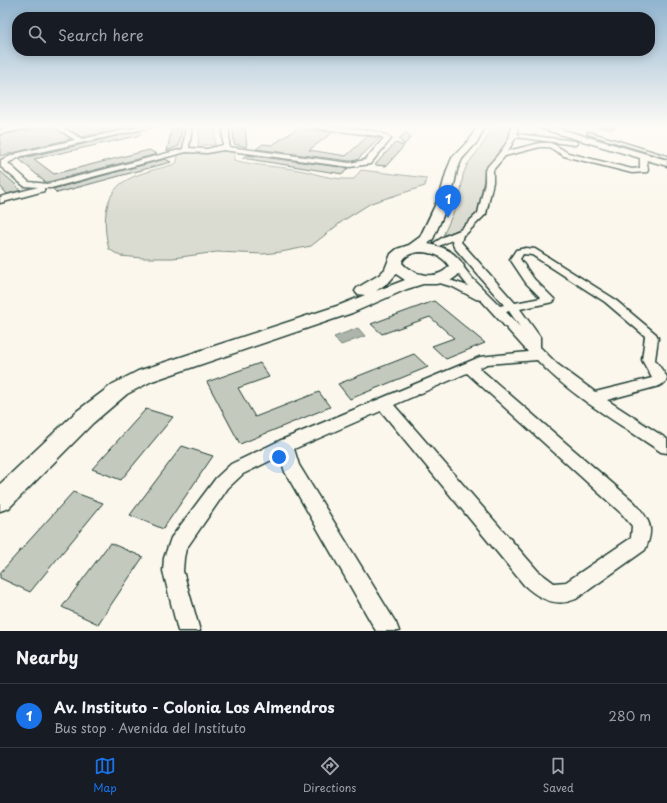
<!DOCTYPE html>
<html lang="en">
<head>
<meta charset="utf-8">
<style>
	body { margin:0; font-family:"Playpen Sans",sans-serif; background:#242831; color:#f1f3f6 }
	.you { position:absolute; left:279px; top:457px; width:14px; height:14px; margin:-10px; border:3px solid #fff; border-radius:50%; background:#1a73e8; box-shadow:0 0 0 6px #1a73e833 }
	.badge { display:grid; place-items:center; width:26px; height:26px; border-radius:50%; background:#1a73e8; color:#fff; font-size:13px; font-weight:700 }
	.pin { position:absolute; translate:-50% -33px; filter:drop-shadow(0 1px 2px #0008) }
	.pin::after { content:''; position:absolute; top:21px; width:14px; height:12px; background:inherit; clip-path:polygon(0 0,100% 0,50% 100%) }
	.list { margin:0; padding:0; list-style:none }
	h2 { display:flex; justify-content:space-between; align-items:center; height:52px; margin:0; padding:0 16px; font-size:17px }
	h2 small { font-size:13px; font-weight:400; color:#9ea1a6 }
	.list li { display:grid; grid-template-columns:26px 1fr auto; gap:12px; align-items:center; box-sizing:border-box; height:64px; padding:0 16px; border-top:1px solid #363941 }
	.list b { display:block; font-size:15px; white-space:nowrap }
	.list p { margin:0; font-size:13px; white-space:nowrap; color:#9ea1a6 }
	.list em { font-size:13px; font-style:normal; color:#9ea1a6 }
	.icon { flex:none; width:22px; height:22px; fill:none; stroke:currentColor; stroke-width:2; stroke-linecap:round; stroke-linejoin:round }
	.map { position:relative; flex:none; width:667px; height:631px; overflow:hidden }
	.search { position:absolute; background:#171b24; box-shadow:0 2px 10px #0003; left:12px; right:12px; top:12px; height:44px; display:flex; align-items:center; gap:10px; box-sizing:border-box; padding:0 14px; border-radius:16px; color:#9ea1a6; font-size:15px }
	.sheet { height:116px; background:#171b24 }
	nav { display:flex; justify-content:space-around; align-items:center; box-sizing:border-box; height:56px; border-top:1px solid #363941; background:#171b24; font-size:11px; color:#9ea1a6 }
	nav a { display:grid; justify-items:center; gap:2px }
	nav .on { color:#1a73e8 }
	.map>svg:first-child { display:block }
	.green { fill:#dbdcd1; stroke:#7d8c82 }
	.water { fill:#adb4aa; stroke:#74847b }
	.building { fill:#c4c9be; stroke:#1f3d34 }
	.lines { fill:none; stroke-linecap:round; stroke-linejoin:round }
	.service-casing { stroke:#1f3d34; stroke-width:3 }
	.minor-casing { stroke:#1f3d34; stroke-width:3 }
	.secondary-casing { stroke:#1f3d34; stroke-width:3 }
	.service { fill:#fbf7ec; fill-rule:evenodd }
	.minor { fill:#fbf7ec; fill-rule:evenodd }
	.secondary { fill:#fbf7ec; fill-rule:evenodd }
</style>
</head>
<body>
<div class="map">
<svg width="667" height="631" viewBox="0 0 667 631">
	<rect width="100%" height="100%" fill="#fbf7ec"/>
	<filter id="ink" filterUnits="userSpaceOnUse"><feTurbulence type="fractalNoise" baseFrequency=".025" numOctaves="2"/><feDisplacementMap in="SourceGraphic" scale="8" xChannelSelector="R" yChannelSelector="G"/><feConvolveMatrix kernelMatrix="1 2 1 2 8 2 1 2 1" color-interpolation-filters="sRGB"/></filter>
	<g filter="url(#ink)">
		<path class="green" d="M 200,126 L 215,126 L 215,145 L 198,145 Z
			M 492,126 L 513,126 L 512,134 L 500,155 L 485,171 L 479,208 L 477,214 L 460,231 L 442,238 L 460,198 L 463,175 L 467,165 L 486,140 Z
			M 232,151 L 234,152 L 234,160 C 258,167 284,166 308,172 C 323,176 337,180 354,179 L 361,170 L 426,178 L 425,186 L 371,203 L 344,220 L 311,246 L 281,252 L 263,254 L 217,252 L 173,258 L 143,258 L 120,256 L 109,249 C 103,227 102,195 125,181 C 140,172 159,169 175,164 L 177,162 L 178,155 L 181,153 Z"/>
		<path class="water" d="M 358,328 L 365,336 L 341,345 L 334,337 Z"/>
		<path class="building" d="M 53,126 L 71,139 L 0,156 L 0,135 Z
			M 62,126 L 100,126 L 101,130 L 122,126 L 135,127 L 82,137 Z
			M 233,126 L 245,126 L 247,147 L 234,144 Z
			M 300,127 L 310,130 L 333,132 L 309,150 L 346,156 L 368,136 L 380,138 L 357,160 L 350,161 L 256,149 L 263,144 L 272,145 Z
			M 172,128 L 182,128 L 179,146 L 167,151 Z
			M 139,131 L 141,135 L 34,159 L 54,174 L 149,150 L 157,154 L 48,182 L 45,182 L 19,159 Z
			M 406,132 L 411,137 L 404,145 L 399,139 Z
			M 395,143 L 404,146 L 386,166 L 375,165 Z
			M 247,155 L 348,168 L 343,174 L 242,158 Z
			M 165,159 L 171,162 L 57,193 L 53,189 Z
			M 0,171 L 15,184 L 21,190 L 7,194 L 0,186 Z
			M 434,301 L 485,343 L 446,359 L 432,346 L 454,338 L 430,317 L 382,334 L 371,324 Z
			M 414,354 L 428,367 L 350,399 L 338,384 Z
			M 260,363 L 269,377 L 238,388 L 255,417 L 319,392 L 330,407 L 240,444 L 207,382 Z
			M 146,409 L 173,417 L 121,480 L 92,469 Z
			M 182,446 L 213,456 L 163,529 L 130,515 Z
			M 73,492 L 103,503 L 30,592 L 0,578 L 0,573 Z
			M 110,543 L 143,557 L 98,624 L 62,607 Z"/>
		<g class="lines">
			<defs>
				<path id="service" d="M 599,126 L 606,126 L 614,127 L 612,128 Z
					M 589,132 L 667,156 L 667,158 L 588,134 L 588,132 Z"/>
				<path id="minor" d="M 24,126 L 35,126 L 0,134 L 0,130 Z
					M 54,126 L 60,126 L 82,139 L 146,126 L 156,126 L 22,156 L 8,163 L 29,182 L 48,184 L 183,149 L 186,126 L 192,126 L 189,148 L 207,149 L 223,145 L 223,126 L 229,126 L 229,147 L 350,163 L 365,160 L 384,138 L 379,136 L 315,128 L 312,126 C 326,126 385,128 391,139 L 370,164 L 350,167 L 223,150 L 207,153 L 186,152 L 51,188 L 44,188 L 44,191 L 0,203 L 0,197 L 38,187 L 24,186 L 1,167 L 1,160 L 18,153 L 75,140 Z
					M 512,126 L 518,126 L 517,134 L 575,141 L 578,143 L 575,145 L 516,137 L 508,151 L 540,143 L 550,143 L 555,145 L 568,153 L 632,169 L 640,168 L 640,155 L 646,156 L 648,170 L 647,172 L 632,173 L 564,156 L 549,147 L 540,147 L 505,156 L 493,170 L 493,182 L 486,214 L 466,234 L 463,235 L 461,242 L 515,303 L 541,298 L 526,283 L 510,259 L 516,250 L 526,248 L 535,249 L 613,298 L 656,334 L 658,338 L 655,360 L 667,377 L 666,382 L 659,386 L 607,400 L 667,439 L 667,453 L 661,452 C 619,423 572,397 537,360 L 487,364 L 479,368 L 634,502 C 650,520 655,528 645,550 L 576,599 C 556,608 539,599 524,585 L 381,411 L 294,449 L 299,465 L 396,623 L 399,631 L 376,631 L 285,472 L 280,456 L 243,474 L 228,488 L 186,549 L 184,558 L 183,571 L 200,631 L 178,631 L 163,571 L 164,558 L 171,538 L 216,478 L 231,464 L 279,441 L 480,357 L 528,352 L 481,300 L 476,299 L 453,287 L 433,281 L 432,279 L 437,276 L 468,286 L 452,266 L 453,264 L 461,264 L 472,278 L 500,306 L 504,305 L 454,247 L 452,240 L 439,246 L 434,243 L 445,236 L 460,230 L 478,213 L 485,182 L 485,170 C 496,156 510,145 512,126 ZM 523,254 L 532,255 L 605,302 L 645,336 L 642,360 L 652,378 L 595,392 L 557,364 L 540,347 L 540,337 L 520,309 L 553,302 L 555,300 L 534,279 L 520,259 ZM 509,311 L 520,327 L 506,312 ZM 467,373 L 622,514 L 632,526 L 631,538 L 566,582 L 554,583 L 538,571 L 394,405 Z"/>
				<path id="secondary" d="M 477,126 L 485,126 L 478,141 L 462,159 L 457,170 L 452,195 L 433,239 L 428,244 C 445,247 455,252 464,266 L 457,276 L 450,281 L 436,284 L 423,284 L 407,289 L 352,313 L 152,381 L 127,394 L 93,423 L 9,508 L 0,511 L 0,484 L 77,411 L 113,384 L 138,371 L 340,305 L 365,295 L 357,294 L 355,291 L 357,288 L 379,275 L 385,269 L 391,254 L 397,249 L 409,245 L 420,237 L 440,195 L 447,170 L 452,158 L 471,138 ZM 419,252 C 431,252 442,255 449,266 C 438,281 413,276 402,263 C 404,255 412,253 419,252 ZM 396,274 L 405,280 L 376,291 L 390,281 Z
					M 538,126 L 550,126 L 667,160 L 667,166 L 539,128 Z"/>
			</defs>
			<use href="#service" class="service-casing"/>
			<use href="#minor" class="minor-casing"/>
			<use href="#secondary" class="secondary-casing"/>
			<use href="#service" class="service"/>
			<use href="#minor" class="minor"/>
			<use href="#secondary" class="secondary"/>
		</g>
	</g>
	<linearGradient id="sky" x2="0" y2="1"><stop stop-color="#90b4cf"/><stop offset="0.59" stop-color="#fdfbf6"/><stop offset="1" stop-color="#fdfbf6" stop-opacity="0"/></linearGradient>
	<rect width="667" height="214" fill="url(#sky)"/>
</svg>
<div class="you"></div>
<div class="pin badge" style="left:448px;top:218px">1</div>
<div class="search"><svg class="icon" aria-label="search" viewBox="0 0 24 24"><circle cx="10" cy="10" r="6"/><path d="M15 15l6 6"/></svg>Search here</div>
</div>
<section class="sheet">
<h2>Nearby<small></small></h2>
<ul class="list">
<li><span class="badge">1</span><div><b>Av. Instituto - Colonia Los Almendros</b><p>Bus stop · Avenida del Instituto</p></div><em>280 m</em></li>
</ul>
</section>
<nav>
<a class="on"><svg class="icon" aria-label="map" viewBox="0 0 24 24"><path d="M3 6l6-2 6 2 6-2v14l-6 2-6-2-6 2zM9 4v14M15 6v14"/></svg>Map</a>
<a><svg class="icon" aria-label="directions" viewBox="0 0 24 24"><path d="M12 3l9 9-9 9-9-9zM9 14v-3h6M13 9l2 2-2 2"/></svg>Directions</a>
<a><svg class="icon" aria-label="saved" viewBox="0 0 24 24"><path d="M7 4h10v16l-5-4-5 4z"/></svg>Saved</a>
</nav>
</body>
</html>
